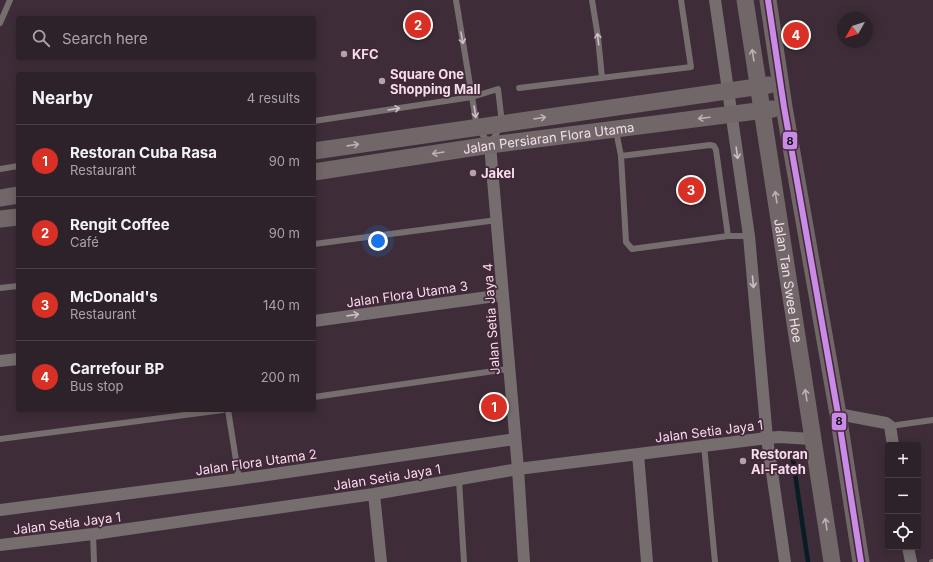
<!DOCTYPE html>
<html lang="en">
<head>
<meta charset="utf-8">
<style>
	body { margin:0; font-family:Inter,sans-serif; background:#3a2f36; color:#f1f3f6 }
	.controls { position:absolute; right:12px; bottom:12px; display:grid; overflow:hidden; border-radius:4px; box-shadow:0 2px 10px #0003 }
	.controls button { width:36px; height:36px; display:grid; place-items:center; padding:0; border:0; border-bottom:1px solid #493f47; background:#2e222a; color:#f1f3f6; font:20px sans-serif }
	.compass { position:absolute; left:837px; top:12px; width:36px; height:36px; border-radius:50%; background:#2e222a; box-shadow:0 2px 10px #0003; rotate:231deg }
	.you { position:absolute; left:378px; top:241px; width:14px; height:14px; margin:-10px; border:3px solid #fff; border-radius:50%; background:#1a73e8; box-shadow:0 0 0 6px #1a73e833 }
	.badge { display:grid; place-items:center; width:26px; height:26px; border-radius:50%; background:#d93025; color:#fff; font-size:13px; font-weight:700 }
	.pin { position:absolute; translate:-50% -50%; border:2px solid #fff; box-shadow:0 1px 4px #0006 }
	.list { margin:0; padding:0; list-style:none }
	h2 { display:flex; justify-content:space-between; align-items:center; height:52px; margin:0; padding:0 16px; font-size:17px }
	h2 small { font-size:13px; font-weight:400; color:#a7a4a8 }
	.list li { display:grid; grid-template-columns:26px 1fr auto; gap:12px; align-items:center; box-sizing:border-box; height:72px; padding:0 16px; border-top:1px solid #493f47 }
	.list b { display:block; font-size:15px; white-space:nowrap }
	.list p { margin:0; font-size:13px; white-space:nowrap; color:#a7a4a8 }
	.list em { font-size:13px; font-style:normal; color:#a7a4a8 }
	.icon { flex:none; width:22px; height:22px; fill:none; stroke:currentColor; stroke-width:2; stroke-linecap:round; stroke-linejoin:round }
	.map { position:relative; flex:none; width:933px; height:562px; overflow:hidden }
	.search { position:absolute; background:#2e222a; box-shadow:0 2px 10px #0003; left:16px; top:16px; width:300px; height:44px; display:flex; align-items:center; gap:10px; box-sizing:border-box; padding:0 14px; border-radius:4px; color:#a7a4a8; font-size:15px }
	.panel { position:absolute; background:#2e222a; box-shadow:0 2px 10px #0003; left:16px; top:72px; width:300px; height:340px; border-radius:4px }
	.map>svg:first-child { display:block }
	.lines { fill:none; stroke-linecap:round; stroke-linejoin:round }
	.stream { stroke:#071c23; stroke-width:4.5 }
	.lane { stroke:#766e6e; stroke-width:6 }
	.street { stroke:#766e6e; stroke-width:12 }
	.secondary { stroke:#716668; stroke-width:17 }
	.bus-1-casing { stroke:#44273a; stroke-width:9 }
	.bus-1 { stroke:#ca8be6; stroke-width:6 }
	.oneway { stroke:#cebdc6 }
	.oneway2 { stroke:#bfafb7 }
	.poi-dot { fill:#b4a1ac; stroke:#44273a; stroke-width:1.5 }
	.labels { text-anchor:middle; stroke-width:3.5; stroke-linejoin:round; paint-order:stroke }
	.poi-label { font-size:13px; font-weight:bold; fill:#f3dfeb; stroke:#44273a; text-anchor:start }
	.street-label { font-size:13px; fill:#f3dfeb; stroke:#44273a }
	.line-badge { stroke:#44273a; stroke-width:1.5 }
	.pale-badge-label { font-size:11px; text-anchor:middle; font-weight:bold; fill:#111 }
</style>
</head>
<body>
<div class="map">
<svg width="933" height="562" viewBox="0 0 933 562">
	<rect width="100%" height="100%" fill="#3e2d38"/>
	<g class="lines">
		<path class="stream" d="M 792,453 L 808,562"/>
		<path class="lane" d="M 592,0 L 598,37 L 602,78
			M 0,23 L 10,0
			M 519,88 L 691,67 L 681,0
			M 314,121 L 472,97 L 498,89 L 502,123 L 490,145 L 477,127 L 456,0
			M 616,131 L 621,156 L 626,242 L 632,249 L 728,236 L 749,236
			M 621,156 L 710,145 L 714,146 L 716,150 L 728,236
			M 0,169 L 18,166
			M 314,244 L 497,220
			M 0,288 L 18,286
			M 314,397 L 508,369
			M 228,410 L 239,479
			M 890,426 L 933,420
			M 0,439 L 223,410
			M 704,445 L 715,562
			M 459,480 L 464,562
			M 93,534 L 94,562
			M 932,562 L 933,562"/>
		<path class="street" d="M 715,0 L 749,236 L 767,438 L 785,562
			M 490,145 L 518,469 L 524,562
			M 314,321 L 503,295
			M 0,361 L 18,359
			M 838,414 L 886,423 L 890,426 L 893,445
			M 638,454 L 647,562
			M 374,494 L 381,562
			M 0,510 L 239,479 L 515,439
			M 0,545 L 93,534 L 374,494 L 518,469 L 767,438 L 779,437 L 812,439
			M 908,547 L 911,562"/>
		<g class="secondary">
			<path id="s1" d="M 745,0 L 832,562"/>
			<path d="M 768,0 L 784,107 L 838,414 L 861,562"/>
			<path d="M 314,151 L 769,85"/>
			<path id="s2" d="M 314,172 L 490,145 L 773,109"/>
			<path d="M 0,198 L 18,195"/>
			<path d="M 0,219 L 18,217"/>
		</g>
		<defs>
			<path id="bus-1" d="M 768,0 L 784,107 L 838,414 L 861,562"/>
		</defs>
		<use href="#bus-1" class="bus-1-casing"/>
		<use href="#bus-1" class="bus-1"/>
	</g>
	<defs><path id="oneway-shaft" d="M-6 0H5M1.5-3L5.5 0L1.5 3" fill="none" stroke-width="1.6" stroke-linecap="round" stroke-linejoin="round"/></defs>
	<g class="oneway">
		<use href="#oneway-shaft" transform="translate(462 38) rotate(80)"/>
		<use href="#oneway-shaft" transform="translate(598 39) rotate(-97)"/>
		<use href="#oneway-shaft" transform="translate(394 109) rotate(-9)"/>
		<use href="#oneway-shaft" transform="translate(475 112) rotate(81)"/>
		<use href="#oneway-shaft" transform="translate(737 153) rotate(82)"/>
		<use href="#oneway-shaft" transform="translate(753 282) rotate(85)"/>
		<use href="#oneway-shaft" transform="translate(353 315) rotate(-8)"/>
	</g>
	<g class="oneway2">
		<use href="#oneway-shaft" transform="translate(753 55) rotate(-99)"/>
		<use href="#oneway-shaft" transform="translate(540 118) rotate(-8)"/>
		<use href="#oneway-shaft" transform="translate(704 118) rotate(173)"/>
		<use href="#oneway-shaft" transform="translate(353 145) rotate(-8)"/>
		<use href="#oneway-shaft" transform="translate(438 153) rotate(171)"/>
		<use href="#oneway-shaft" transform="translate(776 197) rotate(-99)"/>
		<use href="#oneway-shaft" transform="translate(806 395) rotate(-99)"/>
		<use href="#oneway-shaft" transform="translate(826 524) rotate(-99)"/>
	</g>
	<g class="poi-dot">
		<circle cx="344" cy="54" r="4"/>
		<circle cx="382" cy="81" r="4"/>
		<circle cx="473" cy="173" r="4"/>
		<circle cx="743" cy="461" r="4"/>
	</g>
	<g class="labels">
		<g class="poi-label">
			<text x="352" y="59">KFC</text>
			<text x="390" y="79">Square One<tspan x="390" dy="15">Shopping Mall</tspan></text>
			<text x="481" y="178">Jakel</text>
			<text x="751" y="459">Restoran<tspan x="751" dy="15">Al-Fateh</tspan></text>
		</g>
		<g class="street-label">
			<text dy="5" stroke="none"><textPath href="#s2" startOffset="237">Jalan Persiaran Flora Utama</textPath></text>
			<text dy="5" stroke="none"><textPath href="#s1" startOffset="284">Jalan Tan Swee Hoe</textPath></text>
			<text transform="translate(407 294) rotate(-8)" y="5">Jalan Flora Utama 3</text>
			<text transform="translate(491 319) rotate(-94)" y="5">Jalan Setia Jaya 4</text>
			<text transform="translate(709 431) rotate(-7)" y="5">Jalan Setia Jaya 1</text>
			<text transform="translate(256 462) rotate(-8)" y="5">Jalan Flora Utama 2</text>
			<text transform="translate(387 477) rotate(-9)" y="5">Jalan Setia Jaya 1</text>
			<text transform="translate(67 523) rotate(-7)" y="5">Jalan Setia Jaya 1</text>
		</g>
	</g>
	<g class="line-badge">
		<rect x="782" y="131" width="16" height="19" rx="4" fill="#ca8be6"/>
		<rect x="831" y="412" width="16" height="19" rx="4" fill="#ca8be6"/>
	</g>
	<g class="pale-badge-label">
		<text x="790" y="145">8</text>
		<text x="839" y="425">8</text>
	</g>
</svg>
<div class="controls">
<button>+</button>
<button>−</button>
<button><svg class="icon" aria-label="locate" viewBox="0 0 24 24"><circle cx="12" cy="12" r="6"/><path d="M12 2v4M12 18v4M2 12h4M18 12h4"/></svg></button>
</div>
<svg class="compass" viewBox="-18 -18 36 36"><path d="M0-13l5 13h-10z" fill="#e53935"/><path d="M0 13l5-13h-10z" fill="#a7a4a8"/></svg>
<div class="you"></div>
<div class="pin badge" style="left:494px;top:407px">1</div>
<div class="pin badge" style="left:418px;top:25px">2</div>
<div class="pin badge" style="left:691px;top:190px">3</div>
<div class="pin badge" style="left:796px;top:35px">4</div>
<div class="search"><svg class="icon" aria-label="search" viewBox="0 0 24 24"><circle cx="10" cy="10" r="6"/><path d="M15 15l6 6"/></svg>Search here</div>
<section class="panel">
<h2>Nearby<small>4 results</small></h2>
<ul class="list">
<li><span class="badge">1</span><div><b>Restoran Cuba Rasa</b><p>Restaurant</p></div><em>90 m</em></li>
<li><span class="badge">2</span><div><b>Rengit Coffee</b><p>Café</p></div><em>90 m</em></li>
<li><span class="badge">3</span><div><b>McDonald's</b><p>Restaurant</p></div><em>140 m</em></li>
<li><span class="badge">4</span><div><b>Carrefour BP</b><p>Bus stop</p></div><em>200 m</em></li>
</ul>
</section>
</div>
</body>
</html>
